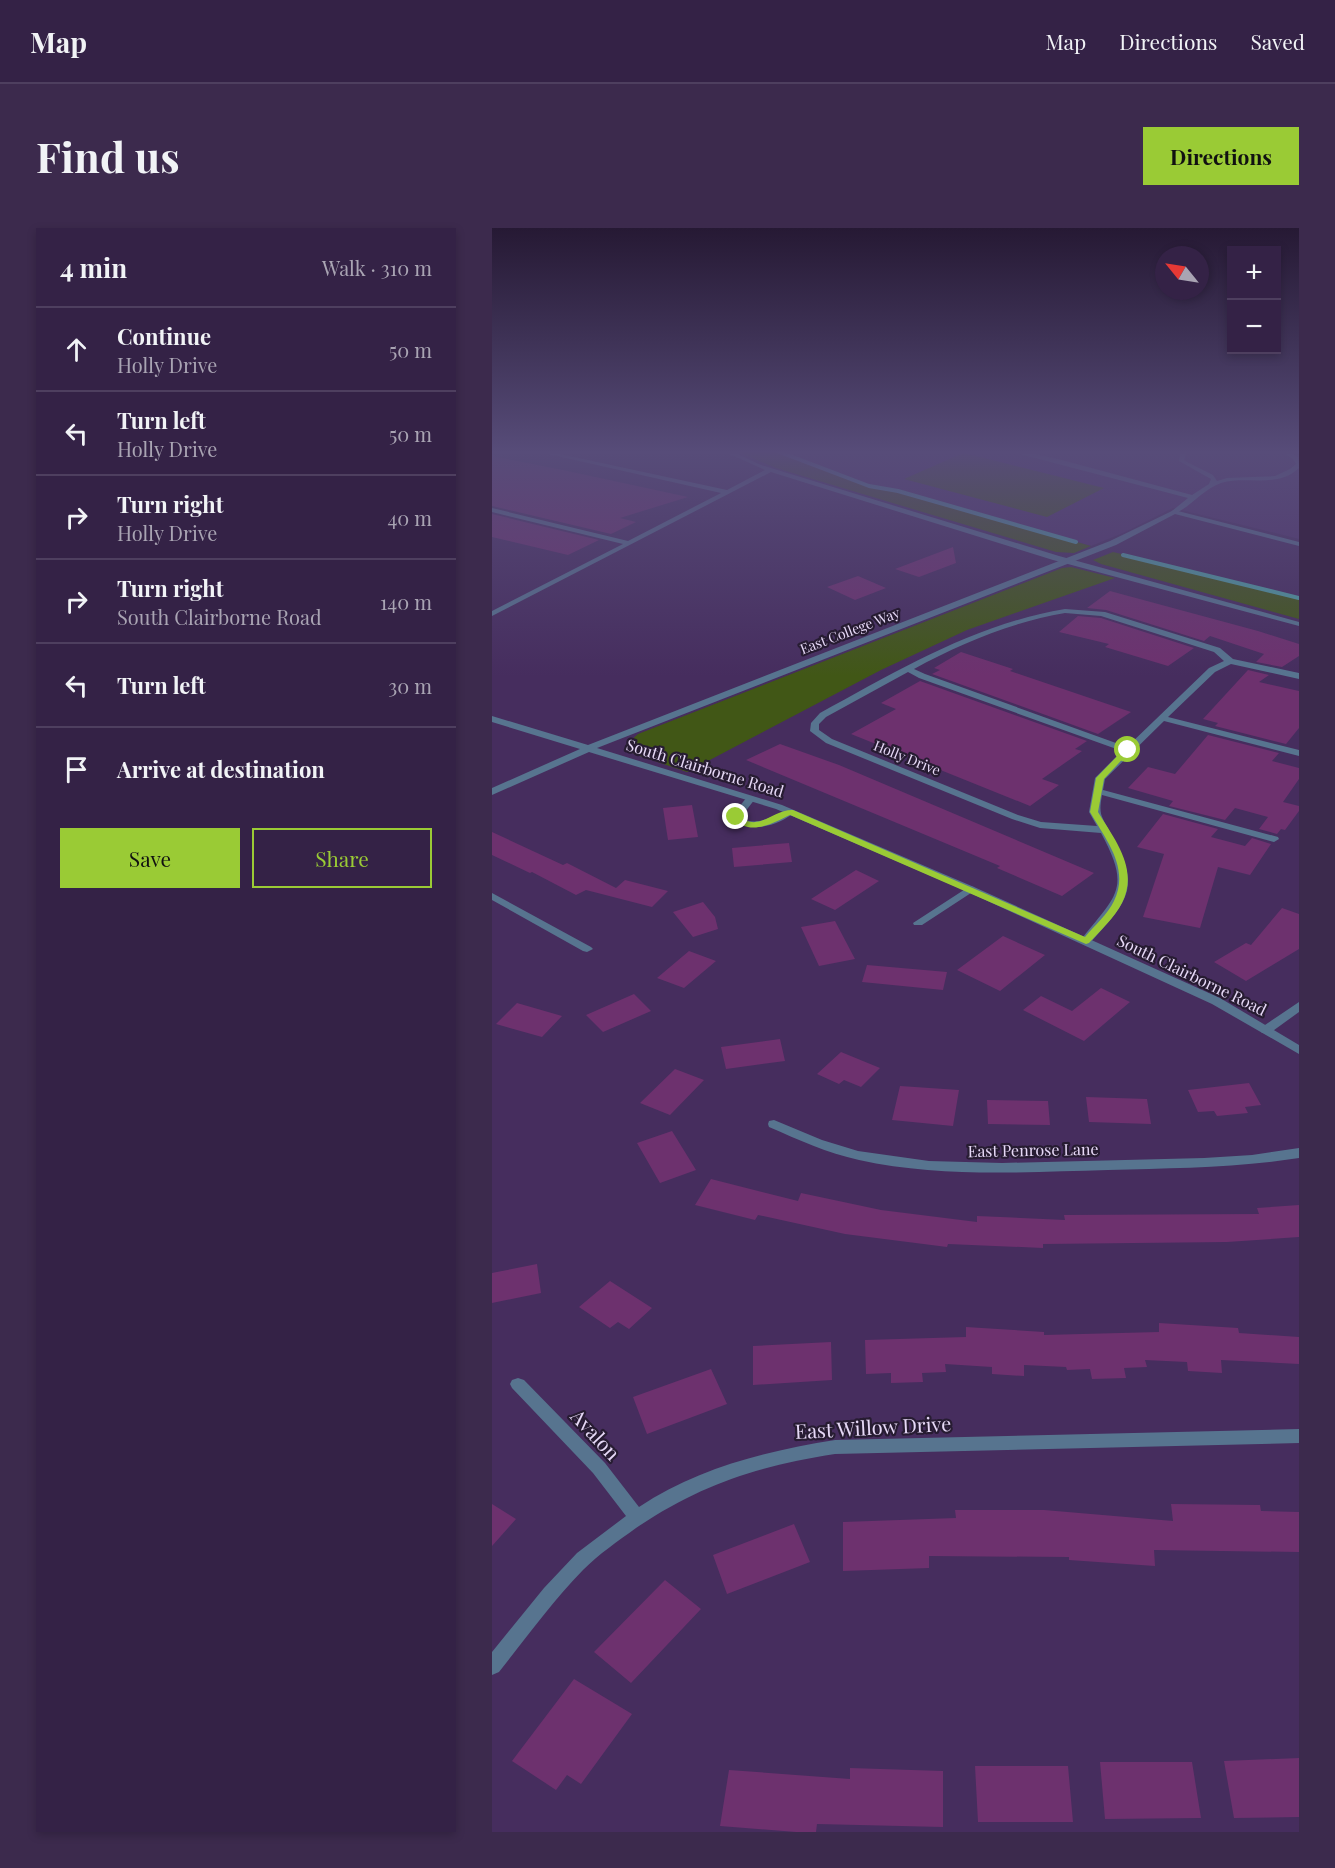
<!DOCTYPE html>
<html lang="en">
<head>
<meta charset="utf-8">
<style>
	body { margin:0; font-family:"Playfair Display",serif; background:#3c2a4d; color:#f1f3f6 }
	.controls { position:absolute; right:18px; top:18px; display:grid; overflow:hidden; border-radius:0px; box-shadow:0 3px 9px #0003 }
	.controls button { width:54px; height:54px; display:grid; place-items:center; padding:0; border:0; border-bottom:2px solid #4e3f5f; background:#342246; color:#f1f3f6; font:30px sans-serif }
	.compass { position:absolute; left:663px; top:18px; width:54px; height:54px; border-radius:50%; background:#342246; box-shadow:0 3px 9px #0003; rotate:300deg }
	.stop { position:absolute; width:18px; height:18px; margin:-14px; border:4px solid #9acb35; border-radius:50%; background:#fff }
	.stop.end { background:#9acb35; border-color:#fff; box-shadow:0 2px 6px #0008 }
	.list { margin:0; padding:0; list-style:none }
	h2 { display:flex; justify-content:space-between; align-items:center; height:78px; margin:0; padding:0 24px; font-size:26px }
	h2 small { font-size:20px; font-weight:400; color:#a9a4b3 }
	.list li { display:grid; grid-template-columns:39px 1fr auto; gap:18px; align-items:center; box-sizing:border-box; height:84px; padding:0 24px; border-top:2px solid #4e3f5f }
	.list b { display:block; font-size:22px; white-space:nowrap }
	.list p { margin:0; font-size:20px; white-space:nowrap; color:#a9a4b3 }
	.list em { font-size:20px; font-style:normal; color:#a9a4b3 }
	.actions { display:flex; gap:12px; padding:18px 24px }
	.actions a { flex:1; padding:14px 0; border:2px solid #9acb35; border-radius:0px; text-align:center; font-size:21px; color:#9acb35 }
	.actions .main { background:#9acb35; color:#111 }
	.icon { flex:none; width:33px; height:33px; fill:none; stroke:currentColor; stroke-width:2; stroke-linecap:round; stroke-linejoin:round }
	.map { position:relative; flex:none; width:807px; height:1604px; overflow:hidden; border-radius:0px }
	header { display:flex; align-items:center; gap:36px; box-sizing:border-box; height:84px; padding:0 30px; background:#342246; border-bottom:2px solid #4e3f5f }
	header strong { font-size:28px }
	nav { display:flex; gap:33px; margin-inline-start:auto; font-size:21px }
	.intro { display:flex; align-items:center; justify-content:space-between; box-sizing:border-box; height:144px; padding:0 36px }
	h1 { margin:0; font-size:42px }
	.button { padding:15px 27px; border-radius:0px; background:#9acb35; color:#111; font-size:21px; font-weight:700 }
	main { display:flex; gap:36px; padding:0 36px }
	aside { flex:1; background:#342246; border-radius:0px; box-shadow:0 3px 9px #0003 }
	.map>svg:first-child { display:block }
	.built { fill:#4f326a }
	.green { fill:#415716 }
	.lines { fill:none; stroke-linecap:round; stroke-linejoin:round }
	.stream { stroke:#4fa0a2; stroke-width:4 }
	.building { fill:#6d316e }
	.minor { fill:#57748f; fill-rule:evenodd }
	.tertiary { fill:#57748f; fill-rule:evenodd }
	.route { fill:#9acb35 }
	.labels { text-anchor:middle; stroke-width:4.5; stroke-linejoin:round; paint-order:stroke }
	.far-street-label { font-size:14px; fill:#e7d9f7; stroke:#271c32 }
	.street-label { font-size:16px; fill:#e7d9f7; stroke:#271c32 }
	.near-street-label { font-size:20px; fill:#e7d9f7; stroke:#271c32 }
</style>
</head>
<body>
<header>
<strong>Map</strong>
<nav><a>Map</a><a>Directions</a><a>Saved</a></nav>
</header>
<div class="intro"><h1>Find us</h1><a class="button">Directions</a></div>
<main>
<aside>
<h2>4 min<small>Walk · 310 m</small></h2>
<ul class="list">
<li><svg class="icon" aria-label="ahead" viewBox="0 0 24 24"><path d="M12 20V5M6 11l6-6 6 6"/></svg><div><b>Continue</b><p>Holly Drive</p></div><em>50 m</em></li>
<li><svg class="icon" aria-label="left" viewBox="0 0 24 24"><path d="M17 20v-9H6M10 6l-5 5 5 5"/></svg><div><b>Turn left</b><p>Holly Drive</p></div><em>50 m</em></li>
<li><svg class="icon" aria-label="right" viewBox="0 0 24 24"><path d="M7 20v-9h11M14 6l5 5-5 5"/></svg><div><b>Turn right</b><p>Holly Drive</p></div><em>40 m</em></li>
<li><svg class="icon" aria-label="right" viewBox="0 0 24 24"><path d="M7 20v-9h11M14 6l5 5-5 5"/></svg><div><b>Turn right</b><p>South Clairborne Road</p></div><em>140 m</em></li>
<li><svg class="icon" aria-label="left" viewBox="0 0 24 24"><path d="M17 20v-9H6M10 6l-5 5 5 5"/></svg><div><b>Turn left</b></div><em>30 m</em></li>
<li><svg class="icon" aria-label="arrive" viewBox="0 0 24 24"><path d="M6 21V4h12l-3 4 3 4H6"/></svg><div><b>Arrive at destination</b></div></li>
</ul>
<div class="actions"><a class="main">Save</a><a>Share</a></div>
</aside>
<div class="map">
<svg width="807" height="1604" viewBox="0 0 807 1604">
	<rect width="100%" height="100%" fill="#462d5e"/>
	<path class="built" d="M 285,223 L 807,223 L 807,311 L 681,280 L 631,305 L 599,318 L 406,263 L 377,258 Z"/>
	<path class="green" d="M 244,223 L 285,223 L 376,258 L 406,263 L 599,318 L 582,325 L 564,324 L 284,240 Z
		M 471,225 L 472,225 L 612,260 L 555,289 L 412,251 Z
		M 621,324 L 685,339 L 710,348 L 807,370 L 807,391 L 609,336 L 601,332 Z
		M 579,339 L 623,350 L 475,402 L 389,442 L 195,544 L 142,526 L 134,517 L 146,506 L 570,340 Z"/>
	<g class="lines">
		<path class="stream" d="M 285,223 L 377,258 L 406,263 L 584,314
			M 631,327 L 807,370"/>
	</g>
	<path class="building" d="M 0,228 L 71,242 L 196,269 L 128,290 L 144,294 L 119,306 L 0,278 Z
		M 0,286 L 107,312 L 76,327 L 0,309 Z
		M 461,319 L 464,335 L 427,349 L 403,341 Z
		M 366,348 L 394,360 L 363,372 L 335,359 Z
		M 618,363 L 766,403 L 807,416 L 807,428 L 790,439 L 764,434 L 772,426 L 718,408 L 712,413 L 614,382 L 595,380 Z
		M 586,388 L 609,390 L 702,420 L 676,438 L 613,419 L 617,416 L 567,404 Z
		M 469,424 L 521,441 L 518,443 L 639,484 L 606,506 L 440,446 L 448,442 L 442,440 Z
		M 756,442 L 777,447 L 767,454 L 807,463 L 807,500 L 794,516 L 723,498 L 726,495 L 711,491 Z
		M 428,453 L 595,513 L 583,521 L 590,523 L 550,551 L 567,557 L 538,578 L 359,506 L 404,481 L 389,475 Z
		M 716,507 L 787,525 L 780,533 L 807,540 L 807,551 L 791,574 L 807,578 L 807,583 L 793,602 L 789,601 L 785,606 L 767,601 L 776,589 L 743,580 L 733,592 L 677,578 L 681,573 L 636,560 L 656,539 L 683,546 Z
		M 288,516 L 347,537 L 602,645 L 570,668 L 505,640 L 508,638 L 254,532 Z
		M 200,577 L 206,609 L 176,612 L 171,580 Z
		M 671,586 L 726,601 L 719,609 L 753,618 L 760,610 L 779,616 L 758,647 L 726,639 L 708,700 L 651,689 L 672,626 L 645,619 Z
		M 0,604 L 71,637 L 75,635 L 124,660 L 133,652 L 176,663 L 160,679 L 94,662 L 84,667 L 40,644 L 38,645 L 0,627 Z
		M 297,615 L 300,634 L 242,639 L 240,620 Z
		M 364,642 L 387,653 L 343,682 L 319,671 Z
		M 211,674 L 223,689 L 226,701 L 201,709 L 181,684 Z
		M 790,680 L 807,686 L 807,721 L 754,753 L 722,734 L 754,715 L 759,717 Z
		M 343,693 L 363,731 L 327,738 L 309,699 Z
		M 511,708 L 553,727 L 508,763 L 465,742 Z
		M 197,723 L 224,733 L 192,760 L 165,750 Z
		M 375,737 L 455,744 L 451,762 L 370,754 Z
		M 609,760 L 638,774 L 592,813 L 531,782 L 549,768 L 580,783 Z
		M 142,766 L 159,783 L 111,804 L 94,787 Z
		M 25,775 L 70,788 L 50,809 L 4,796 Z
		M 288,811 L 293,833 L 234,841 L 229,819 Z
		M 349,824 L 388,840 L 369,859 L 352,852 L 347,856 L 325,846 Z
		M 183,841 L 212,852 L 178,887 L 148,875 Z
		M 757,855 L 769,877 L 753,879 L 756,885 L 725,888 L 722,883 L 706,884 L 696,862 Z
		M 408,858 L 467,862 L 461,898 L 400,892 Z
		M 594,869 L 655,871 L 659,896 L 597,894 Z
		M 495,872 L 556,873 L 558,897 L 496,896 Z
		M 180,903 L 204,942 L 168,955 L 145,915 Z
		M 219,951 L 306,973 L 309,965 L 389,982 L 485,994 L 485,988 L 573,992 L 572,987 L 767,986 L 765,980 L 807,977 L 807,1009 L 735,1014 L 551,1016 L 551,1020 L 456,1016 L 455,1019 L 353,1006 L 266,987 L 263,992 L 203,977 Z
		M 45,1036 L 49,1065 L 0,1075 L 0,1045 Z
		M 118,1053 L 160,1080 L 137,1101 L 126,1094 L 118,1100 L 87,1079 Z
		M 667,1095 L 746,1100 L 747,1105 L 807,1109 L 807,1136 L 729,1132 L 730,1145 L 696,1143 L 695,1134 L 653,1132 L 655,1139 L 632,1140 L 634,1150 L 600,1151 L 598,1141 L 575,1142 L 574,1139 L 532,1137 L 532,1148 L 500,1146 L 500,1139 L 453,1136 L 454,1144 L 430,1145 L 431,1154 L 399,1155 L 399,1145 L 374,1146 L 373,1112 L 474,1109 L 474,1099 L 552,1104 L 552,1107 L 667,1104 Z
		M 339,1114 L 340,1152 L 261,1157 L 261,1118 Z
		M 219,1141 L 235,1176 L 155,1206 L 141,1169 Z
		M 0,1276 L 24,1291 L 0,1318 Z
		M 679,1276 L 768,1277 L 769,1283 L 807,1284 L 807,1324 L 662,1322 L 663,1338 L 577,1332 L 577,1329 L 437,1328 L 437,1340 L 351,1343 L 351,1294 L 464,1290 L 463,1282 L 552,1282 L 681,1293 Z
		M 302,1296 L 318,1334 L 235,1366 L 221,1327 Z
		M 173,1352 L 209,1381 L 139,1455 L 102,1424 Z
		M 82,1451 L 140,1486 L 89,1556 L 75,1547 L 64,1562 L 20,1533 Z
		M 807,1530 L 807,1589 L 742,1590 L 732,1533 Z
		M 608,1534 L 700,1534 L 709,1590 L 613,1591 Z
		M 483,1538 L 576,1538 L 581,1594 L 486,1594 Z
		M 358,1540 L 451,1543 L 451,1599 L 325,1596 L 324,1604 L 304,1604 L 228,1598 L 237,1542 L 358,1551 Z"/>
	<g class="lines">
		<path class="minor" d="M 43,223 L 54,223 L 235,262 L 273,242 L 231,223 L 239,223 L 269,237 L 567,328 L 807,394 L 807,398 L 561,332 L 279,244 L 0,388 L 0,383 L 131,316 L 0,284 L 0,280 L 136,313 L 229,265 Z
			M 516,223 L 528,223 L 566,231 L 700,267 L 717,256 L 719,251 L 687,233 L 689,223 L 695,223 L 692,232 L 695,234 L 721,247 L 725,253 L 735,250 L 783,248 L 798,241 L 804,236 L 801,231 L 788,223 L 796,223 L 806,229 L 807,240 C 785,261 755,247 729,255 C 710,262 700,278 682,286 L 679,284 L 680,283 L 696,270 Z
			M 573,381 L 613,384 L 728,420 L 741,431 L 807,445 L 807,451 L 739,436 L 723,444 L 676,489 L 807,522 L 807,528 L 672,493 L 613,551 L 611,562 L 786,609 L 787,611 L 782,614 L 610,567 C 606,588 610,588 619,606 C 650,660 636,672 598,715 L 594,716 L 588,713 C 624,667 640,662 609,605 L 548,600 L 520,591 L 334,515 L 318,503 L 319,495 L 328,485 C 407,442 483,396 573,381 ZM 573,385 L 609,388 L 722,424 L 732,433 L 717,440 L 635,519 L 433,446 L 422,441 C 469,415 521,394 573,385 ZM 416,444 L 427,450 L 630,523 L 603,550 L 597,584 L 605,598 L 549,594 L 526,587 L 340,511 L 327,502 L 327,496 L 334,489 Z
			M 258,568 L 263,571 L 249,589 C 265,601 282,586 298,581 L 303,584 C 286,598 256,607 239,589 L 255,569 Z
			M 478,658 L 482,659 L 483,661 L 482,663 L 430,697 L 422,697 L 421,695 Z
			M 0,665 L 99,719 L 101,721 L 95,724 L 91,723 L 0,672 Z
			M 807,774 L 807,784 L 778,805 L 770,805 L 768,802 L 770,799 Z
			M 282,892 L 330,912 L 366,923 L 437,933 L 510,935 L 712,930 L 760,927 L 807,920 L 807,930 C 744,940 680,940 616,942 C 533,944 449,950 367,932 C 335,925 307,912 277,899 L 276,896 L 277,893 Z
			M 26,1150 L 32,1152 L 113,1235 L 147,1279 C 206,1240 274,1223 343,1212 L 807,1201 L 807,1215 L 343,1226 C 266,1238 209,1256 144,1300 C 126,1313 107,1326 91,1342 C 60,1374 34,1410 7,1444 L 0,1447 L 0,1424 L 52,1360 L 85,1325 L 134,1288 L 101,1245 L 20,1160 L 18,1156 L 20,1152 Z"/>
		<path class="tertiary" d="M 682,282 L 807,314 L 807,318 L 683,286 L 624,317 L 105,520 L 290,577 L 482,659 L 728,770 L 807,817 L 807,826 L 720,776 L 474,663 L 284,581 L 97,524 L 0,567 L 0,560 L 88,521 L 0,494 L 0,488 L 96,517 L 618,313 Z"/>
	</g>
	<linearGradient id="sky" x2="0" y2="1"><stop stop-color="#261934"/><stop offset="0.5" stop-color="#574c79"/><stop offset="1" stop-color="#574c79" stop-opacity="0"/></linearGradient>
	<rect width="807" height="448" fill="url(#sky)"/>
	<path class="route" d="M 633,520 L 639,522 L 612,551 L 606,584 C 623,612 647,641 630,675 C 623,689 608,703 597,715 L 594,716 L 298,587 C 279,596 257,609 240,589 L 246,587 C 266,606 281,581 301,582 L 593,709 C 602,698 616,686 622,673 C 638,640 614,612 598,584 L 604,550 Z"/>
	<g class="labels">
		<g class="far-street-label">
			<text transform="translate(358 403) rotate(-21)" y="5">East College Way</text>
			<text transform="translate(415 530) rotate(22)" y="5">Holly Drive</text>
		</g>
		<g class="street-label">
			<text transform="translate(213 540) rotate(17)" y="6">South Clairborne Road</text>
			<text transform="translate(700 747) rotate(26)" y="6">South Clairborne Road</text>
			<text transform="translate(541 922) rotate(-1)" y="6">East Penrose Lane</text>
		</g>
		<g class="near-street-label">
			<text transform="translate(381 1200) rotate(-3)" y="7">East Willow Drive</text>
			<text transform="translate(103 1207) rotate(47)" y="7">Avalon</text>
		</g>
	</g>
</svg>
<div class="controls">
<button>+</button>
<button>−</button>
</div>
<svg class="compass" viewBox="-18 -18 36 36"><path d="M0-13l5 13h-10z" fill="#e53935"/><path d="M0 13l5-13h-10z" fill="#a9a4b3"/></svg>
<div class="stop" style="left:636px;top:522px"></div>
<div class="stop end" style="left:244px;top:589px"></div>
</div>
</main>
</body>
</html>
